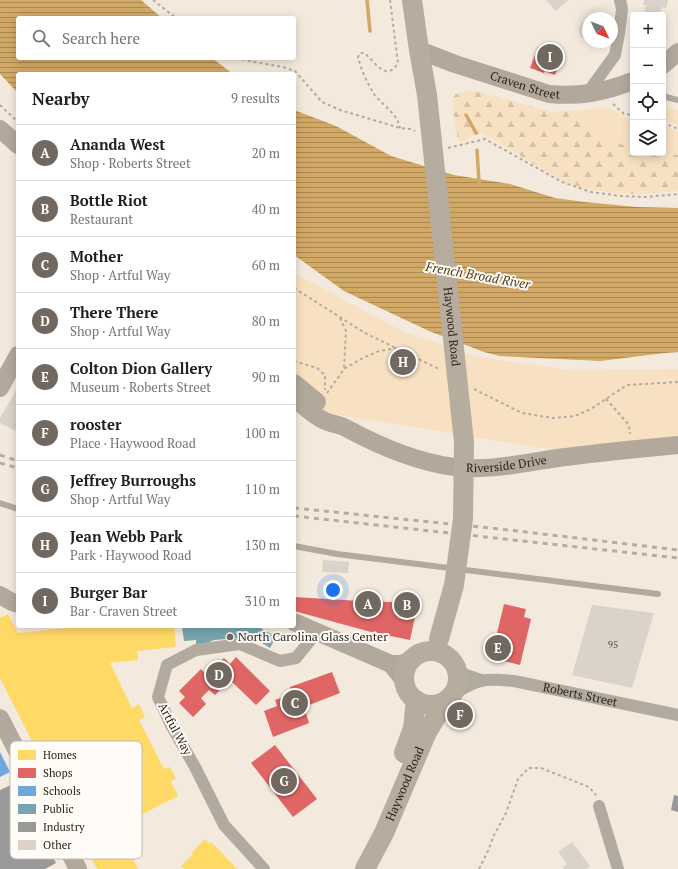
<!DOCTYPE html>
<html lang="en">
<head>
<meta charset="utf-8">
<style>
	body { margin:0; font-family:"PT Serif",serif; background:#f6f6f6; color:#202124 }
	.controls { position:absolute; right:12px; top:12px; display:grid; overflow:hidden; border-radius:4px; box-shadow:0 2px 10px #0003 }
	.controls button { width:36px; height:36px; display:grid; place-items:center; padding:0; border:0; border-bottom:1px solid #e0e0e0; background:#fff; color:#202124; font:20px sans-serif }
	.compass { position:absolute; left:582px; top:12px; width:36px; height:36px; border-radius:50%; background:#fff; box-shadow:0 2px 10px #0003; rotate:133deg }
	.you { position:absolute; left:333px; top:590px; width:14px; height:14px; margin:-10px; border:3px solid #fff; border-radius:50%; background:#1a73e8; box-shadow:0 0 0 6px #1a73e833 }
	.badge { display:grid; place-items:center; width:26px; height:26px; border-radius:50%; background:#71695f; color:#fff; font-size:13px; font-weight:700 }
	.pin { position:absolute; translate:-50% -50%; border:2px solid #fff; box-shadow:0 1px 4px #0006 }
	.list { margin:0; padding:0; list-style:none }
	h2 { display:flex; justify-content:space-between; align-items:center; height:52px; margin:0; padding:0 16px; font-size:17px }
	h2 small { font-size:13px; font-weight:400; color:#757577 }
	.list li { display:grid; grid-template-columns:26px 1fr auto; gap:12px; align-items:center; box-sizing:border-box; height:56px; padding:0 16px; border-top:1px solid #e0e0e0 }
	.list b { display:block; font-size:15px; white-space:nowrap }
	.list p { margin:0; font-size:13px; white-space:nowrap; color:#757577 }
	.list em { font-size:13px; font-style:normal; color:#757577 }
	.icon { flex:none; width:22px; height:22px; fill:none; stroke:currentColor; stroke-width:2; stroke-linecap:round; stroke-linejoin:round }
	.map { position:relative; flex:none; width:678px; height:869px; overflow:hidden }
	.search { position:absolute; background:#fff; box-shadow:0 2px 10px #0003; left:16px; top:16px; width:280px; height:44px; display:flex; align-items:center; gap:10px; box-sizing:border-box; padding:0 14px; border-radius:4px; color:#757577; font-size:15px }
	.panel { position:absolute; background:#fff; box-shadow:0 2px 10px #0003; left:16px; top:72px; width:280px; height:556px; border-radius:4px }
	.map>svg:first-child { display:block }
	.green { fill:#f7e1c2 }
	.forest { fill:url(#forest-firs) }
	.water { fill:url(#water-rules) }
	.homes { fill:#ffd966 }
	.shops { fill:#e06666 }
	.schools { fill:#6fa8dc }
	.public { fill:#76a5af }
	.industry { fill:#999 }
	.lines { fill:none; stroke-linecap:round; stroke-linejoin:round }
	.stream { stroke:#d1a866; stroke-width:3.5 }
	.building { fill:#dbd3c9 }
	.path { stroke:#b3aba1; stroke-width:2; stroke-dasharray:3 3; stroke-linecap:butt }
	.lane { stroke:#b3aa9f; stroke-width:6 }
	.street { stroke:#b3aa9f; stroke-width:12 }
	.secondary { stroke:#b2a99c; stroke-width:18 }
	.primary { stroke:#b7ad9e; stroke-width:20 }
	.rail { stroke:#b4ada2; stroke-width:3; stroke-dasharray:5 5; stroke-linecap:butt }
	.primary-bridge { stroke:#b7ad9e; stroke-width:20 }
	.poi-dot { fill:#71695f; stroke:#fffbf6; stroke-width:1.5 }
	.labels { text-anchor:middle; stroke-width:4; stroke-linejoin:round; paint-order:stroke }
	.number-label { font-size:10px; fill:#575046 }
	.street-label { font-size:12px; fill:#2b241b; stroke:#fffbf6 }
	.poi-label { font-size:12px; fill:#2b241b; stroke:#fffbf6; text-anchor:start }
	.water-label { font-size:13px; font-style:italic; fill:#513a16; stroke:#fffbf6 }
	.key { fill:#fffbf6; stroke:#bfbab4; stroke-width:1 }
	.key-label { font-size:11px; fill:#2b241b }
</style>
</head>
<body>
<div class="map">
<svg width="678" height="869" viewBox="0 0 678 869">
	<defs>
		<pattern id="forest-firs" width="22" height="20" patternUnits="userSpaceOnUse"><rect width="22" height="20" fill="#f7e1c2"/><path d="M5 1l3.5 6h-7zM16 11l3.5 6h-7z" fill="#d4c1a6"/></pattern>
		<pattern id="water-rules" width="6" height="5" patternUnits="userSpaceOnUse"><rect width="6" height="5" fill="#d1a866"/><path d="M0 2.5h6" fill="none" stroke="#aa8953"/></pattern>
	</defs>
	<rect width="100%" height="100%" fill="#f3eadd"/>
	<path class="green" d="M 663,105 L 678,110 L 678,126 L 663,118 Z
		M 609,107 L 626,118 L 633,120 L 633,150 L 587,127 L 575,117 L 572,111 Z
		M 663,124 L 678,132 L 678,155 L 657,153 L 663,153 Z
		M 294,273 L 406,333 L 478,357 L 570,370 L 678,369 L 678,444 L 568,452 L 294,408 Z"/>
	<path class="forest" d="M 468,91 L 477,91 L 551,112 L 572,111 L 575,117 L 587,127 L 633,150 L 633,153 L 657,153 L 678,155 L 678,191 L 638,194 L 613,193 L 584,188 L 562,181 L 487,136 L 480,133 L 459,143 C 457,134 449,100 456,94 C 459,92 464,92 468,91 Z"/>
	<path class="water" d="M 0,0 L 141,0 L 162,18 L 18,18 L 18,58 L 212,58 L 233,74 L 18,74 L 18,93 L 0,74 Z
		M 294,110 L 336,126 L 391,156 L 454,175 L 510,184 L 555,198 L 585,202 L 637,207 L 678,208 L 678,352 L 665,353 L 600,361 L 500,356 L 484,352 L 429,331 L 344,291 L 294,255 Z"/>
	<path class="homes" d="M 8,614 L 18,633 L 86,626 L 174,626 L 176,647 L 137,651 L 138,660 L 110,663 L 132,708 L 139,704 L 145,717 L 139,720 L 164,769 L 170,767 L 176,779 L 171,781 L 178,796 L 125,823 L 120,834 L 138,869 L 97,869 L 0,678 L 0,618 Z
		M 205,839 L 210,844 L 211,842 L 237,869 L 185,869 L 181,866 L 193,854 L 192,852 Z"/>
	<path class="shops" d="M 538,47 L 562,56 L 555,75 L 545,71 L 544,73 L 530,68 Z
		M 294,597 L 361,601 L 418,603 L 410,640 L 371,632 L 294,611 Z
		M 504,604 L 526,609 L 524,617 L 531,619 L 520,665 L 491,658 Z
		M 236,657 L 270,691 L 256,705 L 230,680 L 215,695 L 209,690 L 201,698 L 206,704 L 193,717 L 179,703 L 185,697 L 179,691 L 201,669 L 207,675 L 224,658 L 230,664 Z
		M 332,672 L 340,693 L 304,707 L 309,723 L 273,737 L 264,711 L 277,706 L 275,700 L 292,694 L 290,687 Z
		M 275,745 L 317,799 L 293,817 L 251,763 Z"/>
	<path class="schools" d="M 0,752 L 10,772 L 0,777 Z"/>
	<path class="public" d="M 182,626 L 257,626 L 276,637 L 270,648 L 262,643 L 252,640 L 240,638 L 214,640 L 196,647 L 196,640 L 184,641 Z"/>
	<path class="industry" d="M 15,783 L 56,863 L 45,869 L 0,869 L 0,790 Z
		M 674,795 L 678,796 L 678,812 L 671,810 Z"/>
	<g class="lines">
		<path class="stream" d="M 367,0 L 370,31
			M 466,115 L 476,133
			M 477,150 L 479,182"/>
	</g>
	<path class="building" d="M 546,0 L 568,0 L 556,11 Z
		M 644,0 L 668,0 L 666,8 L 662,7 L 659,15 L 644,15 L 646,5 L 643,5 Z
		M 588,19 L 588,41 L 581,37 L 579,30 L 581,23 Z
		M 18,387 L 18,432 L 0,423 L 0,418 Z
		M 323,560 L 349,562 L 348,573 L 322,572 Z
		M 592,605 L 654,613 L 632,688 L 572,675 Z
		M 572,842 L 590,866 L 586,869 L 564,869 L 563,867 L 567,864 L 558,852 Z"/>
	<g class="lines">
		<path class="path" d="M 153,0 L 176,18
			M 390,0 L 398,63 C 386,83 375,61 364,53 L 360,53 L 358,57 C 361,69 367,83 374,94 C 382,105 398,114 400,128
			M 236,58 L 254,62 L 283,67 L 295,71 L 322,102 L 340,110 L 400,128 L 411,129 L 415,131
			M 613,104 L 624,114 L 633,115
			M 0,105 L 18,122
			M 663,122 L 678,129
			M 448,148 L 485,139 L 562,182 L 591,192 L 621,196 L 646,197 L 678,194
			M 294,288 L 365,333 L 439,369
			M 340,318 L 346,331 L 344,369
			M 294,361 L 317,368 L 325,375 L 325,390
			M 474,389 L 522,413 L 553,418 L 575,416 L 591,409 L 627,385 L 678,382
			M 327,393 L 344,369 L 363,358 L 379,351 L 398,348
			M 606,399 L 629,425 L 630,434
			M 479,869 L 488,851 L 494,835 L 506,813 L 518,779 L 529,768 L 541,768 L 589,787 L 596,795"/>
		<path class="lane" d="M 663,94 L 666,97 L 678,100
			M 0,503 L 18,509
			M 294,546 L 337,554 L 658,594"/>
		<g class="street">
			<path d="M 586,95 L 615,55 L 619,34 L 622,9 L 620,0"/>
			<path d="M 457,669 L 466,675 L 481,680"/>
			<path id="s1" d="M 452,695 C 478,679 484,678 514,681 L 678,715"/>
			<path d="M 599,806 L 618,869"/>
			<path d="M 264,869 L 224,825 L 195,767 L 171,725 L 158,697 L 167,665 L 196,650 L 240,644 L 280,661 L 296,658 L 317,632"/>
		</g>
		<g class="secondary">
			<path id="s2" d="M 419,50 L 455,64 L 549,94 C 580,97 604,92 633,81"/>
			<path d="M 663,65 L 678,52"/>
			<path d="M 0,129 L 18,145"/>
			<path d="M 294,383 L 317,402"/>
			<path d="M 0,388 L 18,355"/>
			<path id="s3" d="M 294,398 C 303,406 313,415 323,420 C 330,424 339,424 346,428 C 379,446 417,462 454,467 C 487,471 519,464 551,459 C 593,453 636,449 678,445"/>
			<path d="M 0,595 L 12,602 L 18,604"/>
			<path d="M 294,622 L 391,664 L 401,664 L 412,660"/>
			<path d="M 391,664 L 404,680"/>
			<path d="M 0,718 L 78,869"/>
		</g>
		<g class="primary">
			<path d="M 412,0 L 419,50 L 427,95"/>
			<circle cx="431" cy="678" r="27"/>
			<path d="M 404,753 L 413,728 L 416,700"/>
			<path id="s4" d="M 365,869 L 384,833 L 427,732 L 446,701"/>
		</g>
		<path class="rail" d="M 0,455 L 18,461
			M 0,463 L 18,468
			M 294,508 L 509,530 L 678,550
			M 294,516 L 678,558"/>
		<path class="primary-bridge" id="s5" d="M 427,95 L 464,442 L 463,519 L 454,585 L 439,639"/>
	</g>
	<circle class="poi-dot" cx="230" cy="637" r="4"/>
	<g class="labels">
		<g class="number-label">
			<text x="613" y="648">95</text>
		</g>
		<g class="street-label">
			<text dy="4" stroke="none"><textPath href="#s2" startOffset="112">Craven Street</textPath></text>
			<text dy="4" stroke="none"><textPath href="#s5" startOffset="233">Haywood Road</textPath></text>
			<text dy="4" stroke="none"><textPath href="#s3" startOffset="229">Riverside Drive</textPath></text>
			<text dy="4" stroke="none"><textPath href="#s1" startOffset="133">Roberts Street</textPath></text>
			<text transform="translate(175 729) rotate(62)" y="4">Artful Way</text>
			<text dy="4" stroke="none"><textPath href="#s4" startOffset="94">Haywood Road</textPath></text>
		</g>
		<g class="poi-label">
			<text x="238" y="641">North Carolina Glass Center</text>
		</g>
		<g class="water-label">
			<text transform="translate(478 275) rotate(10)" y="5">French Broad River</text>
		</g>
	</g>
	<rect x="10" y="741" width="132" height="118" rx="6" class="key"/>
	<rect x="18" y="750" width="18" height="10" fill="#ffd966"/>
	<rect x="18" y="768" width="18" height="10" fill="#e06666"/>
	<rect x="18" y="786" width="18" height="10" fill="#6fa8dc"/>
	<rect x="18" y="804" width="18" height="10" fill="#76a5af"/>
	<rect x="18" y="822" width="18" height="10" fill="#999"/>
	<rect x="18" y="840" width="18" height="10" fill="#dbd3c9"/>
	<g class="key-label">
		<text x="43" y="759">Homes</text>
		<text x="43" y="777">Shops</text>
		<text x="43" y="795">Schools</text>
		<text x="43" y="813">Public</text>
		<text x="43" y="831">Industry</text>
		<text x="43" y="849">Other</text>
	</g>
</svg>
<div class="controls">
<button>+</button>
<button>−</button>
<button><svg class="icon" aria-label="locate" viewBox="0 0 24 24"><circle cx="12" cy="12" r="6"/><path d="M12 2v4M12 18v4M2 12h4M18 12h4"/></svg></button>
<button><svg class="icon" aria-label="layers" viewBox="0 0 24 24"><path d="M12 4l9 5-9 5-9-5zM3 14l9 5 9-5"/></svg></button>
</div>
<svg class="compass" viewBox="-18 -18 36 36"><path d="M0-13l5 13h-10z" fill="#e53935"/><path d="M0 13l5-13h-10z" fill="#757577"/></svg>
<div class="you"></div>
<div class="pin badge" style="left:368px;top:604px">A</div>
<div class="pin badge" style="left:407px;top:605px">B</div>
<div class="pin badge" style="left:295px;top:703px">C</div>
<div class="pin badge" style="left:219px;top:675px">D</div>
<div class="pin badge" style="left:498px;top:648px">E</div>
<div class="pin badge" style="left:460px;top:715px">F</div>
<div class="pin badge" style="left:284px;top:781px">G</div>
<div class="pin badge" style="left:403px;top:362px">H</div>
<div class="pin badge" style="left:550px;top:57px">I</div>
<div class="search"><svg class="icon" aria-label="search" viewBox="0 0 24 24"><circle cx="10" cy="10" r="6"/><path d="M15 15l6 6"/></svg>Search here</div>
<section class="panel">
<h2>Nearby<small>9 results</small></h2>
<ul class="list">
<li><span class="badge">A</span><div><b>Ananda West</b><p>Shop · Roberts Street</p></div><em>20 m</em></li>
<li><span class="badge">B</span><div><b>Bottle Riot</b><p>Restaurant</p></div><em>40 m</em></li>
<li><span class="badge">C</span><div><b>Mother</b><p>Shop · Artful Way</p></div><em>60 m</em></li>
<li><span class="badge">D</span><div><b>There There</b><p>Shop · Artful Way</p></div><em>80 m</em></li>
<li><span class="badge">E</span><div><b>Colton Dion Gallery</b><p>Museum · Roberts Street</p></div><em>90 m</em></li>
<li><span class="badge">F</span><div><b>rooster</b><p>Place · Haywood Road</p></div><em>100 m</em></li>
<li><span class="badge">G</span><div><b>Jeffrey Burroughs</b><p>Shop · Artful Way</p></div><em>110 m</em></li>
<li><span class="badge">H</span><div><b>Jean Webb Park</b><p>Park · Haywood Road</p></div><em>130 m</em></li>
<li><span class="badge">I</span><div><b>Burger Bar</b><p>Bar · Craven Street</p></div><em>310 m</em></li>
</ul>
</section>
</div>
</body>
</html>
